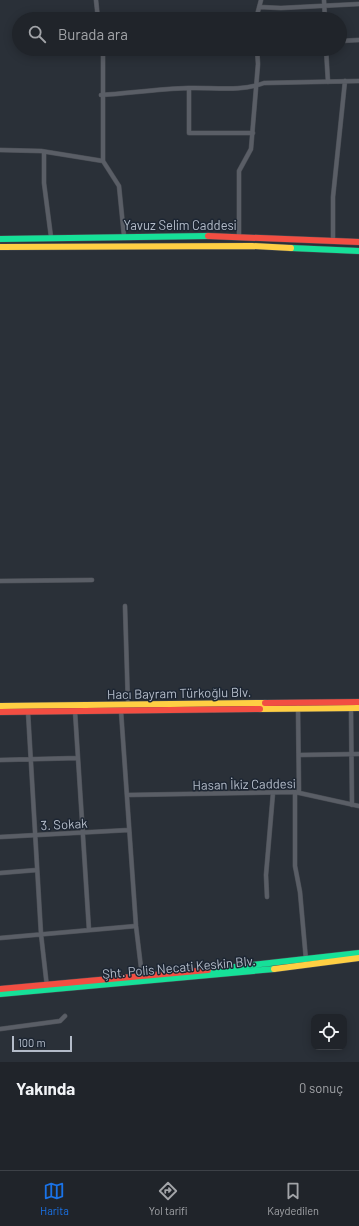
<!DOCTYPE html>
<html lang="tr">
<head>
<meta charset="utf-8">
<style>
	body { margin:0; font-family:Barlow,sans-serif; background:#282c32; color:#f1f3f6 }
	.controls { position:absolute; right:12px; bottom:12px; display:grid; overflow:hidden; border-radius:8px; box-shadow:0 2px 10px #0003 }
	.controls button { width:36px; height:36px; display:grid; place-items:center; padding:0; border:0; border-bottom:1px solid #3d4147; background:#20242a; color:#f1f3f6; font:20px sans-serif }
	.scale { position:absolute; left:12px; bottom:10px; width:60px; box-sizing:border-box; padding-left:4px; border:2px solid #b4bcc9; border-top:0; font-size:11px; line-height:14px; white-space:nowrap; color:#b4bcc9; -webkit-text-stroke:3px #1d2633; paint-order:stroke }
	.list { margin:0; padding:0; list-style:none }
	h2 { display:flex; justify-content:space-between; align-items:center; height:52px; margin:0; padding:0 16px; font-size:17px }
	h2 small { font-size:13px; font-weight:400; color:#a2a4a8 }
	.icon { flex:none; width:22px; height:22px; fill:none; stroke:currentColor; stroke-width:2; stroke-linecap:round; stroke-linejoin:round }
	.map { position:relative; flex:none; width:359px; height:1062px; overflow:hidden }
	.search { position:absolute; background:#20242a; box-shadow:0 2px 10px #0003; left:12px; right:12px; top:12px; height:44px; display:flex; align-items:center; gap:10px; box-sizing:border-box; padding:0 14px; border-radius:22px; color:#a2a4a8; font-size:15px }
	.sheet { height:108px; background:#20242a }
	nav { display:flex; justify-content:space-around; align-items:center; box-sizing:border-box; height:56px; border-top:1px solid #3d4147; background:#20242a; font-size:11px; color:#a2a4a8 }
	nav a { display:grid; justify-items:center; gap:2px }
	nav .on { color:#1a73e8 }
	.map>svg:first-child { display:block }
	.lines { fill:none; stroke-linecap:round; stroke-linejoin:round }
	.street-casing { stroke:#484c53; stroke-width:5 }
	.fast-casing { stroke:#484c53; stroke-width:7 }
	.slow-casing { stroke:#484c53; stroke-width:7 }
	.jam-casing { stroke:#484c53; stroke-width:7 }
	.street { stroke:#5a5e66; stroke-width:4 }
	.fast { stroke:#16e098; stroke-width:6 }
	.slow { stroke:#ffcf43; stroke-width:6 }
	.jam { stroke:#f24e42; stroke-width:6 }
	.labels { text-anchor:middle; stroke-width:3; stroke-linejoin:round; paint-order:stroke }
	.street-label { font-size:13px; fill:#b4bcc9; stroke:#1d2633 }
</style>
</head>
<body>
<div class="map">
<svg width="359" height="1062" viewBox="0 0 359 1062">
	<rect width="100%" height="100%" fill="#2a3038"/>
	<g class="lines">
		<defs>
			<path id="street" d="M 96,0 L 98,19
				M 324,0 L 325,19
				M 259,7 L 281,8 L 359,4
				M 256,19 L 261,0
				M 340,41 L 359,40
				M 103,49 L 103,161
				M 326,49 L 328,82
				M 189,88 L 189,133 L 253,133
				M 101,95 C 130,93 159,89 188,88 C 213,87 240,92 264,83 L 359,81
				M 0,150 L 41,151 L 103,161 L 119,186 L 124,236
				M 44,152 L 44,183 L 51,237
				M 239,236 L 239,171 L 251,149 L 258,64 L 257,49
				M 333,241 L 333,197 L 345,81
				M 0,581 L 92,580
				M 125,606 L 128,705
				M 298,707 L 299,792
				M 351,708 L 352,805
				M 75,711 L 89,930
				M 121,711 L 136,926 L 142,976
				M 28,712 L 41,934 L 47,987
				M 299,755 L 359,754
				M 0,760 L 78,758
				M 295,792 L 295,866 L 300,892 L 306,960
				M 127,795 L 295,792 L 359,806
				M 0,837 L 129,830
				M 0,873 L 37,870
				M 267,897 L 266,875 L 273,793
				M 0,938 L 136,926
				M 0,1029 L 60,1021 L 65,1016"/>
			<path id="fast" d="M 0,239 L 208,236
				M 291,248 L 359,251
				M 208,970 L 359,953
				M 0,994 L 274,969"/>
			<path id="slow" d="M 0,247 L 252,246 L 291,248
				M 0,706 L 265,703
				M 260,709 L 359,708
				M 274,969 L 359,958"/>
			<path id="jam" d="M 208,236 L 359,242
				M 265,703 L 359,702
				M 0,712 L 260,709
				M 0,989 L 208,970"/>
		</defs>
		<use href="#street" class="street-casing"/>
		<use href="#fast" class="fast-casing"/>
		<use href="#slow" class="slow-casing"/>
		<use href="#jam" class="jam-casing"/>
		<use href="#street" class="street"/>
		<use href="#fast" class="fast"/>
		<use href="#slow" class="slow"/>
		<use href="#jam" class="jam"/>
	</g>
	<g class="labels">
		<g class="street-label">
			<text x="180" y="230">Yavuz Selim Caddesi</text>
			<text transform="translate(179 693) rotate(-1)" y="5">Hacı Bayram Türkoğlu Blv.</text>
			<text transform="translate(244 784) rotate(-1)" y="5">Hasan İkiz Caddesi</text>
			<text transform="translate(64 824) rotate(-3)" y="5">3. Sokak</text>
			<text transform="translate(179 967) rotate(-5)" y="5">Şht. Polis Necati Keskin Blv.</text>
		</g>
	</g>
</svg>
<div class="controls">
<button><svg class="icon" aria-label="locate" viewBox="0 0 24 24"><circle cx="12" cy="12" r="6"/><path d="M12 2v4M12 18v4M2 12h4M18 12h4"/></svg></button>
</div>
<div class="scale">100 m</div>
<div class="search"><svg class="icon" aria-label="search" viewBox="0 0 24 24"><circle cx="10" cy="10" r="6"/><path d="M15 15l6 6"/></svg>Burada ara</div>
</div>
<section class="sheet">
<h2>Yakında<small>0 sonuç</small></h2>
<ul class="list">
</ul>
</section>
<nav>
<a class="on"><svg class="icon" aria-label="map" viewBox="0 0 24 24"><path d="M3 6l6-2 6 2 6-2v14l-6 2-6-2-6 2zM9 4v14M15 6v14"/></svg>Harita</a>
<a><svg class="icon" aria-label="directions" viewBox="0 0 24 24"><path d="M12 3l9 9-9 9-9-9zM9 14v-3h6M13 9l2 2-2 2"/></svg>Yol tarifi</a>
<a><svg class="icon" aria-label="saved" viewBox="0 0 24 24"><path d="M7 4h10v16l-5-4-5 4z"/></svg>Kaydedilen</a>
</nav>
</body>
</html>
